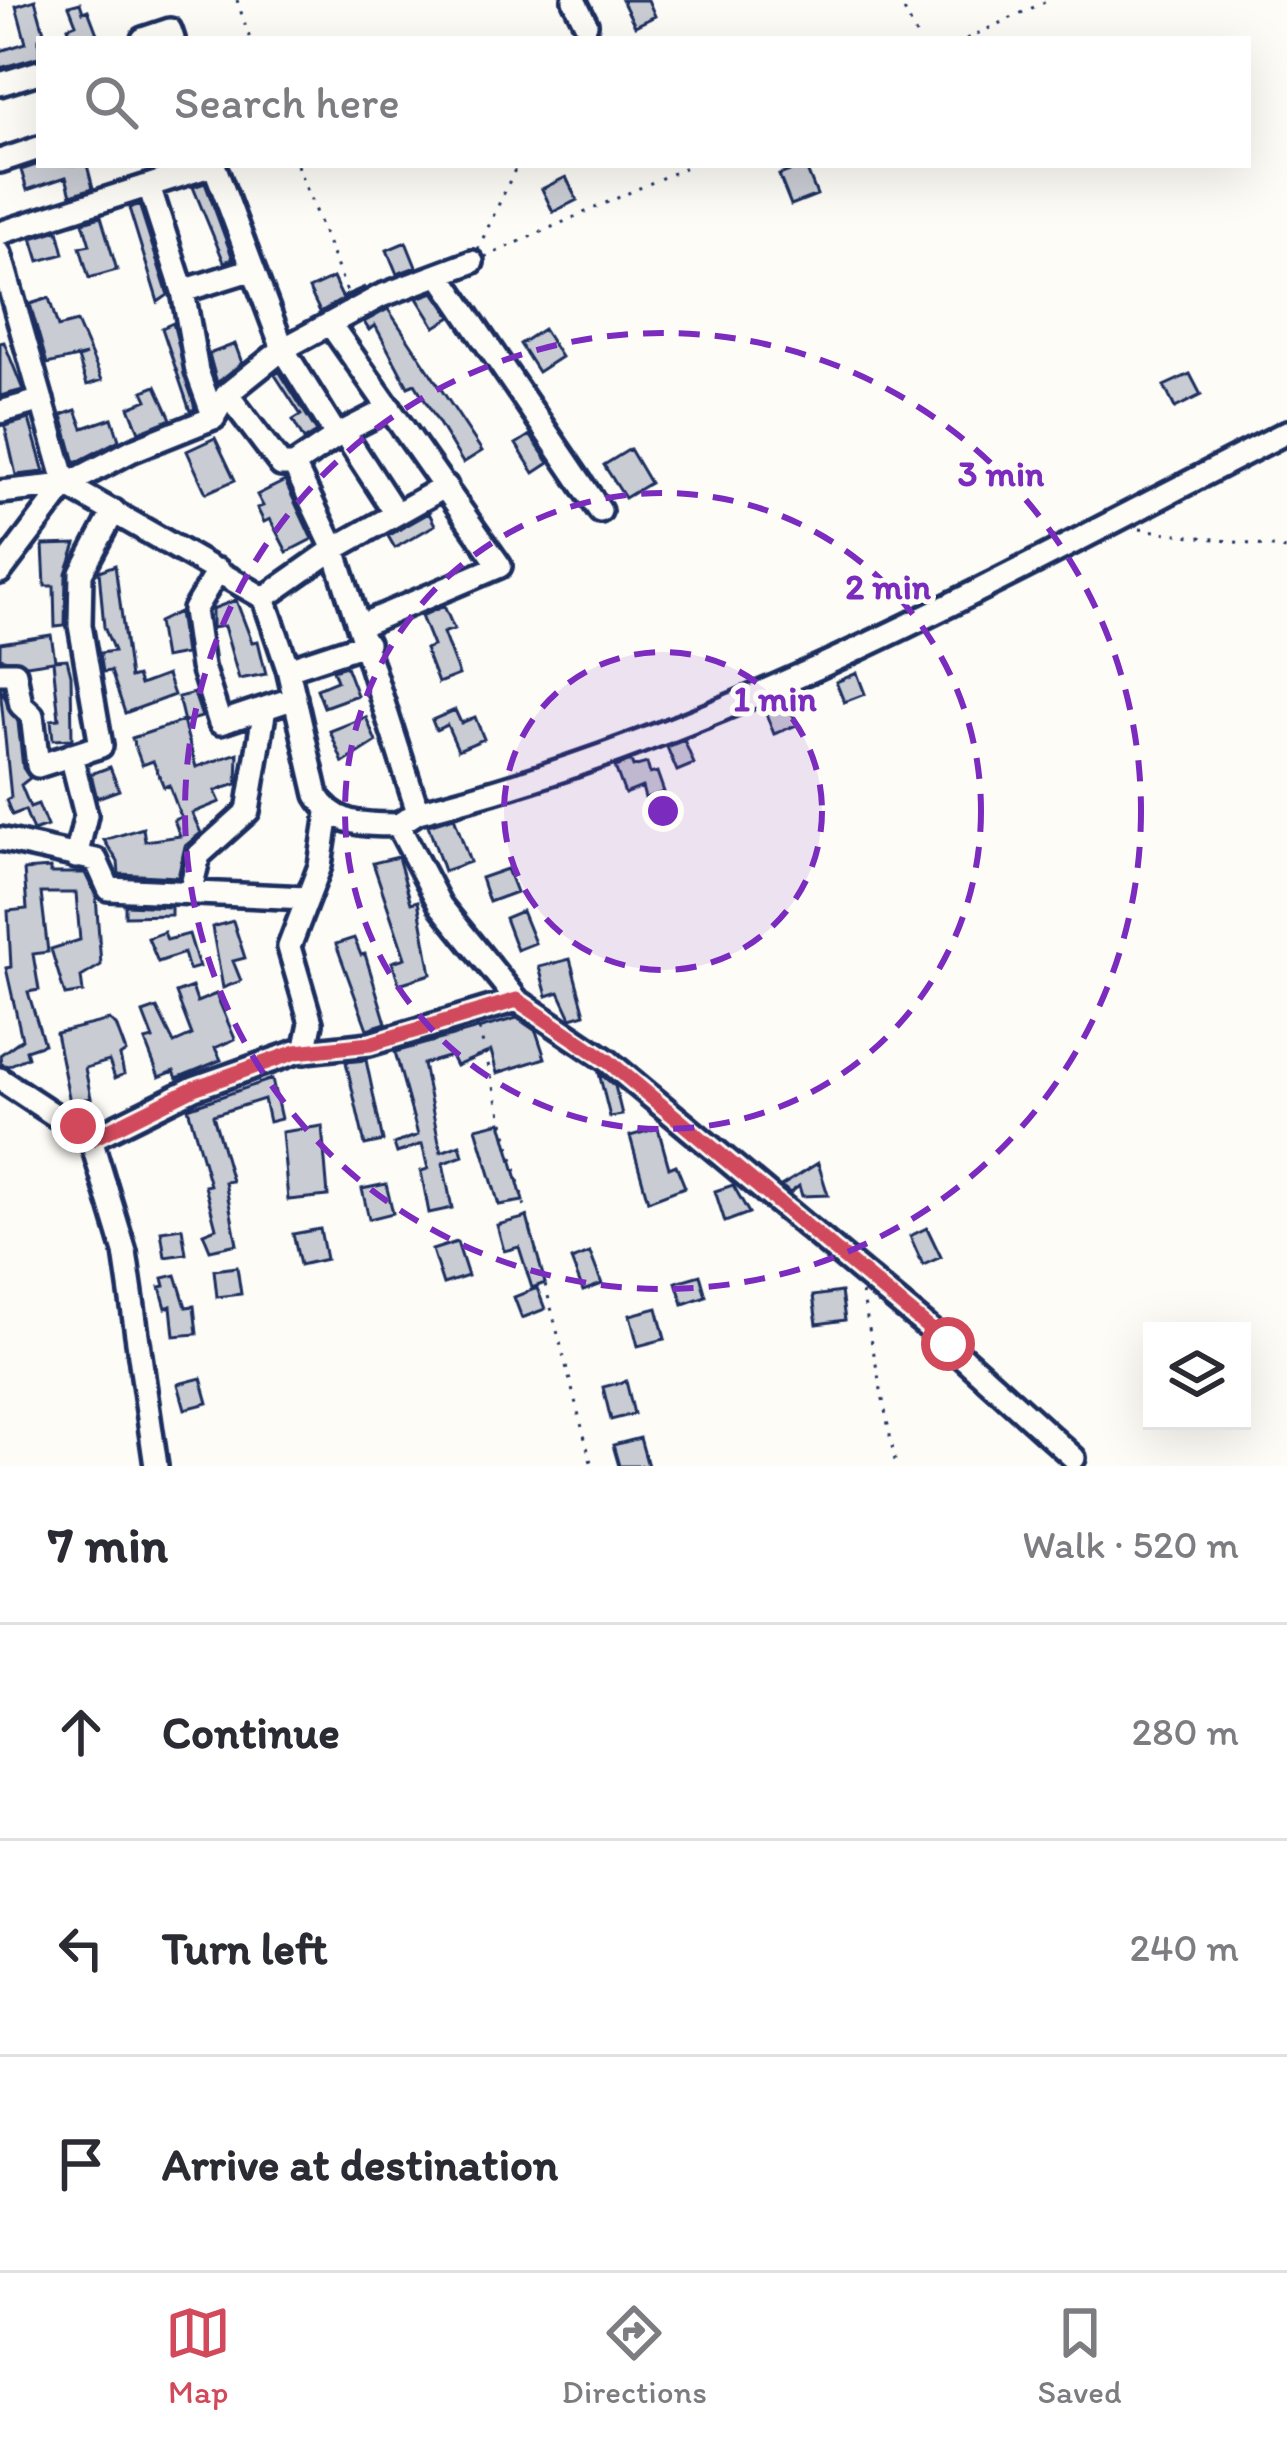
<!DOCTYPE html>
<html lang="en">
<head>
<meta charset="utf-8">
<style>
	body { margin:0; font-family:Itim,sans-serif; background:#f2f2f3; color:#2b2b33 }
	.controls { position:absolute; right:36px; bottom:36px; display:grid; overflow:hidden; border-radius:0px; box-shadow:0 12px 48px #0002 }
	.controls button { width:108px; height:108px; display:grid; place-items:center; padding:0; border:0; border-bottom:3px solid #e1e1e2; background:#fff; color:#2b2b33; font:60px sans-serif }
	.stop { position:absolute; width:36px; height:36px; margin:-27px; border:9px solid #d1495b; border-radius:50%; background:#fff }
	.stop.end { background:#d1495b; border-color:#fff; box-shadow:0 3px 12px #0008 }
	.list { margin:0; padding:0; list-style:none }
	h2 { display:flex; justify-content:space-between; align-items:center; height:156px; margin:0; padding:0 48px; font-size:51px }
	h2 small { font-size:39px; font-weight:400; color:#7c7c81 }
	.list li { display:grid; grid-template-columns:78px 1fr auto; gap:36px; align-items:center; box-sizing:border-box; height:216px; padding:0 48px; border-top:3px solid #e1e1e2 }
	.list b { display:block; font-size:45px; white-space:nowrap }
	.list em { font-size:39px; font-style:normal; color:#7c7c81 }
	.icon { flex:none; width:66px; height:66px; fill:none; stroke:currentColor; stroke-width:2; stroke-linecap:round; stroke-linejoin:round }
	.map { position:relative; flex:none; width:1287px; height:1466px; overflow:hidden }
	.search { position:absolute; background:#fff; box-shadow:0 12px 48px #0002; left:36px; right:36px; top:36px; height:132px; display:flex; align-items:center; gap:30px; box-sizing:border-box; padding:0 42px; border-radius:0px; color:#7c7c81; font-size:45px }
	.sheet { height:804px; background:#fff }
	nav { display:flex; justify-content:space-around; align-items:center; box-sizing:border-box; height:168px; border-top:3px solid #e1e1e2; background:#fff; font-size:33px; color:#7c7c81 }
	nav a { display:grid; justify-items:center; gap:6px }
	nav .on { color:#d1495b }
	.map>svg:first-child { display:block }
	.building { fill:#c9ccd3; stroke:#1b2f5e; stroke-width:3 }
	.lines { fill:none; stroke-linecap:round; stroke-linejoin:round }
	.minor-casing { stroke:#1b2f5e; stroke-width:30 }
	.path { stroke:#1b2f5e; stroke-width:3; stroke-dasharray:3 9; stroke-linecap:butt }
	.minor { stroke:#fdfcf7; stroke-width:21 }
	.route { stroke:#d1495b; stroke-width:15 }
	.ring { fill:none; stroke:#7b2cbf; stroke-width:6; stroke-dasharray:21 15 }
	.centre { fill:#7b2cbf; stroke:#fdfcf7; stroke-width:6 }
	.ring-label { font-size:36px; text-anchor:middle; font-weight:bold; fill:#7b2cbf; stroke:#fdfcf7; stroke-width:10; stroke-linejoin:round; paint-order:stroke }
</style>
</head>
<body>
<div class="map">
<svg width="1287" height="1466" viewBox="0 0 1287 1466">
	<rect width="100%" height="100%" fill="#fdfcf7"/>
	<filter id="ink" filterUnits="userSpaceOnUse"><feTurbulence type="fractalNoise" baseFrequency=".00833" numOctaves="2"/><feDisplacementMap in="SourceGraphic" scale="24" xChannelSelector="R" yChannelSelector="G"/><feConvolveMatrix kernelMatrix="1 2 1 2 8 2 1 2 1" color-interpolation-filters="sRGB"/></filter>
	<g filter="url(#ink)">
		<path class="building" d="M 35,0 L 46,39 L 39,39 L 39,57 L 0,68 L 0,51 L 26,43 L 16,6 Z
			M 622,0 L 648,0 L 655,16 L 635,26 Z
			M 80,3 L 83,12 L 88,10 L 99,39 L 72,39 L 68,27 L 76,24 L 69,6 Z
			M 39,164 L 87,165 L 93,188 L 71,195 L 66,177 L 27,190 L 21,170 Z
			M 805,165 L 817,195 L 791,205 L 779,175 Z
			M 566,177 L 577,200 L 553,212 L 542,189 Z
			M 205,183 L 233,259 L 224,262 L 193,187 Z
			M 139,204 L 168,295 L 158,302 L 129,208 Z
			M 101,217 L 117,270 L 89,278 L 80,247 L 90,245 L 83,222 Z
			M 58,230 L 64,254 L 39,261 L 32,238 Z
			M 406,242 L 416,267 L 397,274 L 387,250 Z
			M 333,278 L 342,297 L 365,287 L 320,312 L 309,289 Z
			M 434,292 L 451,317 L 435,327 L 417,298 Z
			M 49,298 L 58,327 L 77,322 L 102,380 L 87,385 L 78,358 L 86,355 L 47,364 L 30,304 Z
			M 388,309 L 482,451 L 463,463 L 415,384 L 408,387 L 375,325 L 369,330 L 364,322 Z
			M 173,323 L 195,409 L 190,411 L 162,328 Z
			M 543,329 L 561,357 L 538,372 L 520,344 Z
			M 4,342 L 23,390 L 0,396 L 0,343 Z
			M 235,344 L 242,363 L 217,383 L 209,354 Z
			M 279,371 L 317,432 L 304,440 L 293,420 L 301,415 L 275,375 Z
			M 1190,374 L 1201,395 L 1175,408 L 1164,386 Z
			M 156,386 L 171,419 L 139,432 L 129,407 L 147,400 L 143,391 Z
			M 76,410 L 83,428 L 112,418 L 119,440 L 75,463 L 62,415 Z
			M 29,419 L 44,472 L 16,475 L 5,426 Z
			M 530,435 L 549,463 L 534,473 L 516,444 Z
			M 215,438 L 235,480 L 206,493 L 187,451 Z
			M 630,449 L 650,483 L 625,498 L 604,465 Z
			M 285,481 L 312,539 L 287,552 L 270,519 L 264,522 L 257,508 L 263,506 L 257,495 Z
			M 429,513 L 435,525 L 395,548 L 388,536 Z
			M 76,544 L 66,573 L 65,626 L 55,627 L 54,586 L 45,586 L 43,545 Z
			M 115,565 L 130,678 L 137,676 L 140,685 L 167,675 L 174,695 L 125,713 L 111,671 L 103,672 L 100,653 L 114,651 L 104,627 L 99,571 Z
			M 236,600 L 252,642 L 258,641 L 266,674 L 239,679 L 224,626 L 212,628 L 212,609 Z
			M 444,606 L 454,629 L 443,633 L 459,675 L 438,683 L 425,649 L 433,646 L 421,616 Z
			M 179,612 L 185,654 L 164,658 L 158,622 Z
			M 51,635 L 55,660 L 67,659 L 71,675 L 72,739 L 53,740 L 51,720 L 59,719 L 53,661 L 27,665 L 0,658 L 0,643 Z
			M 346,666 L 357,695 L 324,707 L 317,689 L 337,681 L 333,670 Z
			M 857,673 L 865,694 L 844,702 L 836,682 Z
			M 0,688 L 18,722 L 23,768 L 30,778 L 21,785 L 30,807 L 38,804 L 47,826 L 33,831 L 25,810 L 12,815 L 6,800 L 11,797 Z
			M 194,693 L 202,717 L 184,722 L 178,697 Z
			M 787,700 L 797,725 L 774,734 L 764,709 Z
			M 455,710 L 461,723 L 475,717 L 484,739 L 458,750 L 447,725 L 436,730 L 432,720 Z
			M 366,717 L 376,742 L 343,763 L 330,731 Z
			M 183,721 L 196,767 L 238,753 L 237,784 L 215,791 L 220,802 L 192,813 L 201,833 L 185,846 L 178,877 L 119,874 L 118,862 L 104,840 L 143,828 L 145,841 L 180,836 L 174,820 L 181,817 L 169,785 L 164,787 L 153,761 L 142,765 L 132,738 Z
			M 684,740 L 694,764 L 677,771 L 667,747 Z
			M 631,761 L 633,767 L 647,763 L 650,774 L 657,772 L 664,792 L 645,798 L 642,787 L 625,794 L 615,767 Z
			M 110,767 L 119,790 L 97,798 L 91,774 Z
			M 454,817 L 470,862 L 444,871 L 428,825 Z
			M 398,857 L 411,903 L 418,901 L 431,974 L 399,984 L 392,962 L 405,958 L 373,863 Z
			M 50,868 L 50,873 L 85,873 L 96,896 L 101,965 L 81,977 L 83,992 L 65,995 L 51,949 L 80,940 L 76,893 L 41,893 L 48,952 L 33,954 L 39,990 L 28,992 L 44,1044 L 26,1050 L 28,1057 L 8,1066 L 1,1064 L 0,1055 L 22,1039 L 6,968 L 11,967 L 8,911 L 27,909 L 24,870 Z
			M 507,869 L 516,892 L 489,902 L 481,878 Z
			M 125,905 L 171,907 L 171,915 L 125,916 Z
			M 522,911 L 535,943 L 517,950 L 505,918 Z
			M 233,921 L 245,958 L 233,961 L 241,981 L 223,988 L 212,927 Z
			M 164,932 L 167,940 L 189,934 L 199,967 L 189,970 L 184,953 L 158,962 L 148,938 Z
			M 354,938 L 361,955 L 365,954 L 386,1023 L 367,1029 L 336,944 Z
			M 570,959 L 585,1014 L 571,1018 L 559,992 L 547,996 L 539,967 Z
			M 192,987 L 197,1002 L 216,994 L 235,1039 L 215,1048 L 221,1060 L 177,1078 L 174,1071 L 159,1077 L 145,1041 L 153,1039 L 143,1013 L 157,1008 L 174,1043 L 192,1035 L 176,993 Z
			M 517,1018 L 536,1031 L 545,1058 L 497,1073 L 491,1051 L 456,1066 L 451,1056 L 423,1064 L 441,1152 L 460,1145 L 463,1156 L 443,1163 L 452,1208 L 429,1213 L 421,1171 L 428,1169 L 422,1144 L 397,1153 L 394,1144 L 418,1135 L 395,1052 Z
			M 109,1020 L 116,1025 L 126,1052 L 120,1056 L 124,1074 L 115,1078 L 109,1061 L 85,1068 L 91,1098 L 70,1102 L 56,1033 Z
			M 366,1060 L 383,1141 L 365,1145 L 346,1062 Z
			M 599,1073 L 615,1086 L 622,1115 L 610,1117 Z
			M 272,1079 L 281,1119 L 269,1122 L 264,1099 L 213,1115 L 232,1181 L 225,1182 L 237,1244 L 210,1250 L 203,1233 L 216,1228 L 205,1186 L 210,1185 L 188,1108 Z
			M 501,1122 L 523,1201 L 499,1205 L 476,1128 Z
			M 322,1126 L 328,1196 L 288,1200 L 282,1132 Z
			M 658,1128 L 669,1168 L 676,1165 L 685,1187 L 648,1201 L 630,1136 Z
			M 818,1163 L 828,1195 L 802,1196 L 799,1186 L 790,1193 L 781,1186 Z
			M 386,1184 L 393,1213 L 369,1219 L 362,1189 Z
			M 733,1185 L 749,1213 L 725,1222 L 715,1191 Z
			M 527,1217 L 545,1283 L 532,1288 L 519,1247 L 504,1251 L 497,1225 Z
			M 182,1228 L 186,1254 L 165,1257 L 161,1231 Z
			M 927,1228 L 941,1257 L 923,1265 L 910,1236 Z
			M 320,1229 L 326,1259 L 300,1265 L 293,1234 Z
			M 457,1242 L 468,1276 L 443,1284 L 432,1250 Z
			M 590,1253 L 602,1284 L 583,1291 L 571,1260 Z
			M 237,1267 L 241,1294 L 217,1297 L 214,1270 Z
			M 176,1275 L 186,1307 L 194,1306 L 197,1334 L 174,1336 L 171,1306 L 166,1308 L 160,1287 L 165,1286 L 163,1278 Z
			M 700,1275 L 706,1296 L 683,1304 L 676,1282 Z
			M 537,1288 L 545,1309 L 522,1318 L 514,1297 Z
			M 841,1292 L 845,1320 L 817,1324 L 813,1296 Z
			M 657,1308 L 665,1339 L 638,1346 L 630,1315 Z
			M 201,1378 L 208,1403 L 185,1409 L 178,1384 Z
			M 626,1381 L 634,1414 L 611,1420 L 603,1387 Z
			M 640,1438 L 648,1466 L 619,1466 L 613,1445 Z"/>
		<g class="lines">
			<defs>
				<path id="minor" d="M 574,0 L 586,24
					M 143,39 L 170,30 L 173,39
					M 0,84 L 39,72
					M 0,161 L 39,148
					M 214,165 L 283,349 L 337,436 L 343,432 L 395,512
					M 150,189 L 183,291 L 197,371 L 214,418
					M 0,233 L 213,165
					M 0,254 L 66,485 L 0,572
					M 440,275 L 600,511
					M 183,291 L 250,270
					M 330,324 L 500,566 L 361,625
					M 227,394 L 281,465 L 294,465 L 334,549 L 418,812
					M 0,412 L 42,400
					M 343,432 L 390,408
					M 294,465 L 337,436
					M 66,485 L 264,598 L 288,669 L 317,795 C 336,827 365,824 398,825 L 440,905 L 517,1000 L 608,1061 L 948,1344 L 1074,1458
					M 0,492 L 66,485 L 133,450 L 213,418 L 227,394 L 283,349 L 381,296 L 472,262
					M 218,570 L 194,610 L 202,667 L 220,723 L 295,698
					M 264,598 L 334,549 L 446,486
					M 288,669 L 367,643
					M 0,673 L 15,673 L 21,705 L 32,715 L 38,766 L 101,746 L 80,625 L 81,573 L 114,511
					M 71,755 L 86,815 L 76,857
					M 398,825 L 418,812 C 724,736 1008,574 1287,432
					M 0,839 L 96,860 L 109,889 L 306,898
					M 190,893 L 199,855 L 248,811 L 265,708
					M 305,1052 L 311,1023 L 289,947 L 320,866 L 328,813
					M 0,1079 L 91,1139 L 125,1252 L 156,1466
					M 91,1139 L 194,1088 L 296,1052 L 370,1044 L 517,1000"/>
			</defs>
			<use href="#minor" class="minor-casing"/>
			<path class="path" d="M 237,0 L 250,39
				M 899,0 L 918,39
				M 966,39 L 1049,0
				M 297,165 L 347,292
				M 478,249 L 517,165
				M 485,257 L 691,165
				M 1140,529 L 1287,549
				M 479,1029 L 592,1466
				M 862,1293 L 896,1466"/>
			<use href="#minor" class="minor"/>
		</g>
	</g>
	<g class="lines" filter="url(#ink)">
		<path class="route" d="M 78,1126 L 91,1139 L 194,1088 L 296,1052 L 370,1044 L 517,1000 L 608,1061 L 948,1344"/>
	</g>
	<circle cx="663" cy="811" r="159" fill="#7b2cbf" fill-opacity=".12"/>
	<g class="ring">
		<circle cx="663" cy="811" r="159"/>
		<circle cx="663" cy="811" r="318"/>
		<circle cx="663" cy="811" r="478"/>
	</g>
	<circle cx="663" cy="811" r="18" class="centre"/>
	<g class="ring-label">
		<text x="1001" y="486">3 min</text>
		<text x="888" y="599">2 min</text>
		<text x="775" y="711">1 min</text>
	</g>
</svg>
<div class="controls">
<button><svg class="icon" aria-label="layers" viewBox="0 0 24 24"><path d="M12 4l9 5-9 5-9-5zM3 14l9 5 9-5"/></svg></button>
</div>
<div class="stop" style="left:948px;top:1344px"></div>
<div class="stop end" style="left:78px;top:1126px"></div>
<div class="search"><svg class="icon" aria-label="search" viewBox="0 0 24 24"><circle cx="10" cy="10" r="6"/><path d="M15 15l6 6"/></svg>Search here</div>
</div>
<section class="sheet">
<h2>7 min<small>Walk · 520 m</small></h2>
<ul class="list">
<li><svg class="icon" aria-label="ahead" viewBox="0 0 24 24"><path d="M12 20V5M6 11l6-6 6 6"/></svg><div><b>Continue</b></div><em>280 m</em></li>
<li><svg class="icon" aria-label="left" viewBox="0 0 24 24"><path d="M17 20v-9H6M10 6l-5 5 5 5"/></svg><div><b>Turn left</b></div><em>240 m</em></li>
<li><svg class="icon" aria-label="arrive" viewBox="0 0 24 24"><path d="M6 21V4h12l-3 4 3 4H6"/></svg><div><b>Arrive at destination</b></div></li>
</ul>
</section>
<nav>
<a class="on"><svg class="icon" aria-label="map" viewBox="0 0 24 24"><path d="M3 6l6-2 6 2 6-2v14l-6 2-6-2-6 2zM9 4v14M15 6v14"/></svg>Map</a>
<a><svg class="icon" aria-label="directions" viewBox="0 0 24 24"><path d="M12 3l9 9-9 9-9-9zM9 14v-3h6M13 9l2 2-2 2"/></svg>Directions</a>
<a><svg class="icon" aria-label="saved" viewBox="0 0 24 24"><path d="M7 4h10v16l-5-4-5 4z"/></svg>Saved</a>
</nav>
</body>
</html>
